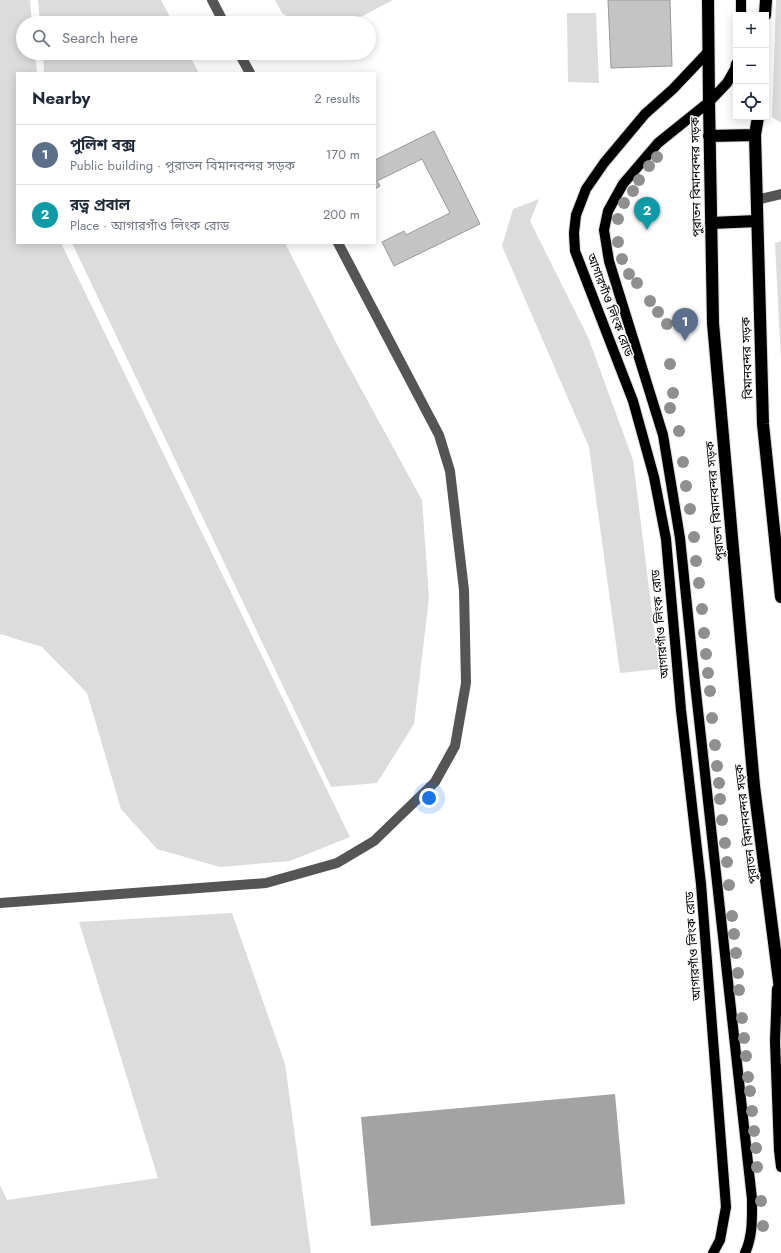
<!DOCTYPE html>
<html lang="en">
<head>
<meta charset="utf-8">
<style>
	body { margin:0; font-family:Jost,"Noto Sans Bengali",sans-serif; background:#f6f6f7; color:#1f2937 }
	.controls { position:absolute; right:12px; top:12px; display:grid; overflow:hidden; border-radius:0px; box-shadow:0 2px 10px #0003 }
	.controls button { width:36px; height:36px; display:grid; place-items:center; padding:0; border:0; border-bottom:1px solid #e0e1e3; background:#fff; color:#1f2937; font:20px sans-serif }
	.you { position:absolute; left:429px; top:798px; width:14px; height:14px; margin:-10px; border:3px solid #fff; border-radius:50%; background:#1a73e8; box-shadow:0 0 0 6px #1a73e833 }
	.badge { display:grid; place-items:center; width:26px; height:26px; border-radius:50%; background:#000; color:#fff; font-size:13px; font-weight:700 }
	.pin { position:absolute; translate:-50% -33px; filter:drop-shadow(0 1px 2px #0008) }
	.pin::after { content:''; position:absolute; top:21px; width:14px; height:12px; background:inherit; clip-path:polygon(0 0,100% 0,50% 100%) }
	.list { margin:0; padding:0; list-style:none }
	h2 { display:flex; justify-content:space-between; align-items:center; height:52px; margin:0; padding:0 16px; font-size:17px }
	h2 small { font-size:13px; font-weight:400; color:#747a83 }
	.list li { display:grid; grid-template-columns:26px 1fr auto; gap:12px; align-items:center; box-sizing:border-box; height:60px; padding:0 16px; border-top:1px solid #e0e1e3 }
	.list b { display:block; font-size:15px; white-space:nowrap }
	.list p { margin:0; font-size:13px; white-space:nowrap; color:#747a83 }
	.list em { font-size:13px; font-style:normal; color:#747a83 }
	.icon { flex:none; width:22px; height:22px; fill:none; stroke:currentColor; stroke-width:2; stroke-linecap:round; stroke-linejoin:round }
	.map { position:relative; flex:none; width:781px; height:1253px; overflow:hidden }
	.search { position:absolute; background:#fff; box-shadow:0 2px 10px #0003; left:16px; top:16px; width:360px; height:44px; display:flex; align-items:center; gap:10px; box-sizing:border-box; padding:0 14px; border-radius:22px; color:#747a83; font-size:15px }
	.panel { position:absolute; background:#fff; box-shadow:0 2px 10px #0003; left:16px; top:72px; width:360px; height:172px; border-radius:0px }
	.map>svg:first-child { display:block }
	.green { fill:#dcdcdc }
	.water { fill:#a3a3a3 }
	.building { fill:#c4c4c4; stroke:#999 }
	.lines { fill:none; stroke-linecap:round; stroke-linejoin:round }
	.major-casing { stroke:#dbdbdb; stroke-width:12 }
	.highway-casing { stroke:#dbdbdb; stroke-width:14 }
	.minor { stroke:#555; stroke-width:10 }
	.major { stroke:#000; stroke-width:10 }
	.highway { stroke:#000; stroke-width:12 }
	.tree { fill:#8f8f8f }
	.labels { text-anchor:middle; stroke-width:3; stroke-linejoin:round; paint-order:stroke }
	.street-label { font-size:12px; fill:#000; stroke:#fff }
</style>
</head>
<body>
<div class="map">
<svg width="781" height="1253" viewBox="0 0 781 1253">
	<rect width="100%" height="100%" fill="#fff"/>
	<path class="green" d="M 0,0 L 30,0 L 32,23 L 23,23 L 23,53 L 35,53 L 37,73 L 17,73 L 17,243 L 61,243 L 350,837 L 290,861 L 220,867 L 157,849 L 121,809 L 87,693 L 42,647 L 0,634 Z
		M 38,0 L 161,0 L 173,23 L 40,23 Z
		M 275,0 L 393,0 L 353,21 L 337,23 L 298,23 L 282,13 Z
		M 776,0 L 781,0 L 781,123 L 772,117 Z
		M 567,13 L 596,13 L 599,83 L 568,82 Z
		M 43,53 L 188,53 L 199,73 L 44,73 Z
		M 539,199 L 530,221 L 588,337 L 633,460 L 659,669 L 620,673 L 589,447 L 502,246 L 513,209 Z
		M 781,241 L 781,361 L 775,243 Z
		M 72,243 L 285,243 L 342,354 L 422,500 L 429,598 L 414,724 L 377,783 L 331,787 Z
		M 232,913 L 285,1064 L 311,1253 L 0,1253 L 0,1185 L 7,1200 L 158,1178 L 79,922 Z"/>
	<path class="water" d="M 615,1094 L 625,1204 L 371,1226 L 361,1117 Z"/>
	<path class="building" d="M 608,0 L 670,0 L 672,66 L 611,68 Z
		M 434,131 L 480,224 L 394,266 L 382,242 L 404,231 L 406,235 L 450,213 L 422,159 L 377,181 L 380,186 L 375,189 L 375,160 Z"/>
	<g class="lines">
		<defs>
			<path id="major" d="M 741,0 L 741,15
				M 708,52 L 673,89 L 645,114 L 604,163 L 586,189 L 576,215 L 574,233 L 575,251 L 633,401 L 654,477 L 666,539 L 681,710 L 701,884 L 726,1207 L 720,1240 L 713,1253
				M 736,64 L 735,69 L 727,83 L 709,102 L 658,143 L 623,184 L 608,211 L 604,230 L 609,261 L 663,435 L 680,538 L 695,683 L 752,1199 C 752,1217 753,1236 745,1253
				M 777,989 L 775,1041 L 779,1150 L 781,1167"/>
			<path id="highway" d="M 708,0 L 709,102 L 713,323 L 754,786 L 781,997
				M 765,15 L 766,0
				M 758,117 L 755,135 L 763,424 L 781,597
				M 709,136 L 755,135
				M 711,223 L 757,221"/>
		</defs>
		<use href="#major" class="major-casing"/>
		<use href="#highway" class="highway-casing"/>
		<path class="minor" d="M 212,0 L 224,23
			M 239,53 L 250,73
			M 756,200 L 781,194
			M 0,903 L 266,883 L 337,863 L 374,841 L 435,782 L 455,746 L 466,683 L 464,590 L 450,471 L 439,435 L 338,243"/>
		<use href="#major" class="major"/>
		<use href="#highway" class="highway"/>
	</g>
	<g class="tree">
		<circle cx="657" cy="157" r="6"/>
		<circle cx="649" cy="166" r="6"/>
		<circle cx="639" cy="180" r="6"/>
		<circle cx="633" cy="191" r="6"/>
		<circle cx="624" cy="203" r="6"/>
		<circle cx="618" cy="219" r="6"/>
		<circle cx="618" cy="242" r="6"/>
		<circle cx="622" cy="259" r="6"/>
		<circle cx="629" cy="274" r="6"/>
		<circle cx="637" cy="283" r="6"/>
		<circle cx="650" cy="301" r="6"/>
		<circle cx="658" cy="312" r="6"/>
		<circle cx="667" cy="324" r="6"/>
		<circle cx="670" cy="364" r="6"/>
		<circle cx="673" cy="393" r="6"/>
		<circle cx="670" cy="408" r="6"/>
		<circle cx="679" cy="431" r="6"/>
		<circle cx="683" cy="462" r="6"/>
		<circle cx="686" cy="486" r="6"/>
		<circle cx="690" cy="509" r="6"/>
		<circle cx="694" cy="537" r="6"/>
		<circle cx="696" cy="561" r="6"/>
		<circle cx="699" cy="583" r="6"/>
		<circle cx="702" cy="609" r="6"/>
		<circle cx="704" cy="633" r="6"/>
		<circle cx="706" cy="654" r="6"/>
		<circle cx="708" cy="673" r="6"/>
		<circle cx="710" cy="691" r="6"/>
		<circle cx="712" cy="718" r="6"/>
		<circle cx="715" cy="745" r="6"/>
		<circle cx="717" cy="766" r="6"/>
		<circle cx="719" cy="783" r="6"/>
		<circle cx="720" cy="799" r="6"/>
		<circle cx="722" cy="820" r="6"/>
		<circle cx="725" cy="843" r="6"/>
		<circle cx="727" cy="862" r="6"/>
		<circle cx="729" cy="885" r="6"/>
		<circle cx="732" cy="916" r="6"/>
		<circle cx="734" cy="934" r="6"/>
		<circle cx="736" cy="953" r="6"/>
		<circle cx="738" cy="973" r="6"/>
		<circle cx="739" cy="990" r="6"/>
		<circle cx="742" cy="1018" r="6"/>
		<circle cx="744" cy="1038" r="6"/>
		<circle cx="746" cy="1056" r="6"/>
		<circle cx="748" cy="1077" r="6"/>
		<circle cx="750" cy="1091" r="6"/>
		<circle cx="752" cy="1111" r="6"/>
		<circle cx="754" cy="1131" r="6"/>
		<circle cx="756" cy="1148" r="6"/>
		<circle cx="757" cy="1167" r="6"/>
		<circle cx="761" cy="1201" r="6"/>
		<circle cx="763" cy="1226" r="6"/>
	</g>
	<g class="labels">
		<g class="street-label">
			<text transform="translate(696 177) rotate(-91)" y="4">পুরাতন বিমানবন্দর সড়ক</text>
			<text transform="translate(610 305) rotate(69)" y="4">আগারগাঁও লিংক রোড</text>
			<text transform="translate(747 358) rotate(-92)" y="4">বিমানবন্দর সড়ক</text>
			<text transform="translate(715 501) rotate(-95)" y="4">পুরাতন বিমানবন্দর সড়ক</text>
			<text transform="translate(660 624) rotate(-95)" y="4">আগারগাঁও লিংক রোড</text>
			<text transform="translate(746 824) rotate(-97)" y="4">পুরাতন বিমানবন্দর সড়ক</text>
			<text transform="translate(693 946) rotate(-94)" y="4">আগারগাঁও লিংক রোড</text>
		</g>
	</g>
</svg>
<div class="controls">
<button>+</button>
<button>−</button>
<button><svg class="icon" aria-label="locate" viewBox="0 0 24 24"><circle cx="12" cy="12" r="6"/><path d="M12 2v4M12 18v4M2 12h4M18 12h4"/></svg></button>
</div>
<div class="you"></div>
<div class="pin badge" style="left:685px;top:341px;background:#5c6f8a">1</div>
<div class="pin badge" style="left:647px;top:230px;background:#0f9aa8">2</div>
<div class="search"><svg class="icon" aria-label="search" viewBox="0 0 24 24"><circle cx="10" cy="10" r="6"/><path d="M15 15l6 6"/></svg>Search here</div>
<section class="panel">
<h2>Nearby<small>2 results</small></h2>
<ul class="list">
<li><span class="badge" style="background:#5c6f8a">1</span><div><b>পুলিশ বক্স</b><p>Public building · পুরাতন বিমানবন্দর সড়ক</p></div><em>170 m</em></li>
<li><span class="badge" style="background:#0f9aa8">2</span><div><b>রত্ন প্রবাল</b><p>Place · আগারগাঁও লিংক রোড</p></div><em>200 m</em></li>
</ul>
</section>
</div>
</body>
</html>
